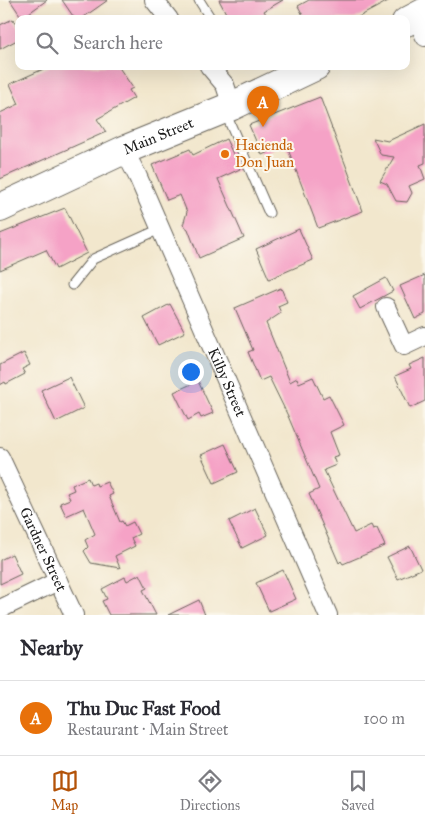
<!DOCTYPE html>
<html lang="en">
<head>
<meta charset="utf-8">
<style>
	body { margin:0; font-family:"IM FELL Great Primer",serif; background:#f2f2f3; color:#2b2b33 }
	.you { position:absolute; left:190px; top:371px; width:18px; height:18px; margin:-12px; border:4px solid #fff; border-radius:50%; background:#1a73e8; box-shadow:0 0 0 8px #1a73e833 }
	.badge { display:grid; place-items:center; width:32px; height:32px; border-radius:50%; background:#b45309; color:#fff; font-size:16px; font-weight:700 }
	.pin { position:absolute; translate:-50% -41px; filter:drop-shadow(0 1px 2px #0008) }
	.pin::after { content:''; position:absolute; top:26px; width:18px; height:15px; background:inherit; clip-path:polygon(0 0,100% 0,50% 100%) }
	.list { margin:0; padding:0; list-style:none }
	h2 { display:flex; justify-content:space-between; align-items:center; height:65px; margin:0; padding:0 20px; font-size:21px }
	h2 small { font-size:16px; font-weight:400; color:#7c7c81 }
	.list li { display:grid; grid-template-columns:32px 1fr auto; gap:15px; align-items:center; box-sizing:border-box; height:75px; padding:0 20px; border-top:1px solid #e1e1e2 }
	.list b { display:block; font-size:19px; white-space:nowrap }
	.list p { margin:0; font-size:16px; white-space:nowrap; color:#7c7c81 }
	.list em { font-size:16px; font-style:normal; color:#7c7c81 }
	.icon { flex:none; width:28px; height:28px; fill:none; stroke:currentColor; stroke-width:2; stroke-linecap:round; stroke-linejoin:round }
	.map { position:relative; flex:none; width:425px; height:615px; overflow:hidden }
	.search { position:absolute; background:#fff; box-shadow:0 5px 20px #0002; left:15px; right:15px; top:15px; height:55px; display:flex; align-items:center; gap:12px; box-sizing:border-box; padding:0 18px; border-radius:10px; color:#7c7c81; font-size:19px }
	.sheet { height:140px; background:#fff }
	nav { display:flex; justify-content:space-around; align-items:center; box-sizing:border-box; height:70px; border-top:1px solid #e1e1e2; background:#fff; font-size:14px; color:#7c7c81 }
	nav a { display:grid; justify-items:center; gap:2px }
	nav .on { color:#b45309 }
	.map>svg:first-child { display:block }
	.building { fill:#f5a2c6 }
	.lines { fill:none; stroke-linecap:round; stroke-linejoin:round }
	.service-casing { stroke:#67635a; stroke-width:11 }
	.minor-casing { stroke:#67635a; stroke-width:20 }
	.primary-casing { stroke:#67635a; stroke-width:30 }
	.service { stroke:#fff; stroke-width:9 }
	.minor { stroke:#fff; stroke-width:18 }
	.primary { stroke:#fff; stroke-width:28 }
	.food-dot { fill:#e8710a; stroke:#fbf7ec; stroke-width:2 }
	.labels { text-anchor:middle; stroke-width:4; stroke-linejoin:round; paint-order:stroke }
	.street-label { font-size:15px; fill:#1c1c1c; stroke:#fbf7ec }
	.food-label { font-size:15px; fill:#c56008; stroke:#fbf7ec; text-anchor:start }
</style>
</head>
<body>
<div class="map">
<svg width="425" height="615" viewBox="0 0 425 615">
	<rect width="100%" height="100%" fill="#fbf7ec"/>
	<filter id="ink" filterUnits="userSpaceOnUse"><feTurbulence type="fractalNoise" baseFrequency=".02" numOctaves="2"/><feDisplacementMap in="SourceGraphic" scale="10" xChannelSelector="R" yChannelSelector="G"/><feConvolveMatrix kernelMatrix="1 2 1 2 8 2 1 2 1" color-interpolation-filters="sRGB"/></filter>
	<filter id="wash" filterUnits="userSpaceOnUse"><feTurbulence type="fractalNoise" baseFrequency=".0096" numOctaves="4" result="noise"/><feDisplacementMap in="SourceGraphic" scale="20" xChannelSelector="R" yChannelSelector="G"/><feGaussianBlur stdDeviation="1.12" result="paint"/><feColorMatrix in="noise" values="0 0 0 0 0 0 0 0 0 0 0 0 0 0 0 0 0 1.4 0 .05"/><feComposite in="paint" operator="in"/></filter>
	<g filter="url(#wash)">
		<rect width="100%" height="100%" fill="#f2e7cd"/>
		<g id="blocks">
			<path class="building" d="M 10,0 L 47,0 L 22,18 Z
				M 62,0 L 108,0 L 81,19 L 75,19 Z
				M 219,0 L 283,0 L 264,11 L 269,19 L 229,19 Z
				M 309,0 L 390,0 L 355,19 L 305,19 L 298,6 Z
				M 13,19 L 19,30 L 19,39 L 0,49 L 0,25 Z
				M 50,66 L 118,66 L 133,88 L 129,90 L 134,98 L 97,119 L 106,132 L 0,179 L 0,113 L 19,104 L 10,84 Z
				M 320,97 L 363,211 L 318,228 L 286,144 L 262,155 L 249,125 Z
				M 425,124 L 425,163 L 420,165 L 425,179 L 409,186 L 412,193 L 407,202 L 396,201 L 387,184 L 380,181 L 394,157 L 381,155 L 373,138 L 388,141 Z
				M 226,139 L 240,169 L 218,179 L 244,238 L 199,258 L 188,229 L 183,225 L 187,212 L 180,195 L 167,200 L 152,165 L 190,149 L 193,155 Z
				M 65,208 L 87,253 L 56,269 L 46,250 L 0,270 L 0,234 Z
				M 299,229 L 313,260 L 269,279 L 256,249 Z
				M 425,275 L 425,314 L 415,319 L 400,286 Z
				M 386,278 L 393,291 L 360,309 L 353,296 Z
				M 281,288 L 287,302 L 278,306 L 281,313 L 266,323 L 290,382 L 297,378 L 299,383 L 313,377 L 323,398 L 329,395 L 344,425 L 330,432 L 339,455 L 333,457 L 336,465 L 324,470 L 354,533 L 371,525 L 373,529 L 377,528 L 385,546 L 343,564 L 341,561 L 339,563 L 309,494 L 319,489 L 288,416 L 269,377 L 260,381 L 248,352 L 253,350 L 235,308 Z
				M 170,304 L 185,332 L 158,345 L 144,318 Z
				M 24,353 L 30,365 L 22,369 L 25,374 L 6,384 L 5,382 L 0,385 L 0,365 Z
				M 425,358 L 425,401 L 410,408 L 395,376 L 411,369 L 409,365 Z
				M 69,377 L 84,408 L 56,422 L 41,390 Z
				M 198,381 L 213,413 L 201,418 L 199,414 L 188,420 L 174,392 Z
				M 225,444 L 238,472 L 214,483 L 201,455 Z
				M 88,478 L 91,485 L 96,483 L 97,486 L 107,482 L 113,494 L 109,496 L 120,522 L 122,521 L 125,526 L 133,522 L 139,534 L 131,538 L 135,546 L 115,556 L 120,568 L 91,563 L 84,551 L 88,547 L 85,540 L 95,534 L 84,508 L 66,516 L 60,503 L 70,499 L 67,493 L 74,490 L 72,485 Z
				M 255,508 L 268,535 L 242,548 L 229,521 Z
				M 410,546 L 421,569 L 398,579 L 387,557 Z
				M 12,554 L 21,574 L 0,584 L 0,560 Z
				M 283,570 L 296,599 L 269,611 L 256,583 Z
				M 140,574 L 147,588 L 143,590 L 156,615 L 109,615 L 102,601 L 107,599 L 102,589 L 125,577 L 127,581 Z
				M 199,600 L 205,615 L 168,615 Z"/>
		</g>
	</g>
	<g filter="url(#ink)">
		<use href="#blocks" fill-opacity="0" stroke="#67635a" stroke-width="1"/>
		<g class="lines">
			<defs>
				<path id="service" d="M 199,0 L 211,19
					M 225,112 L 269,213
					M 72,285 L 93,259 L 160,229"/>
				<g id="minor">
					<path d="M 154,0 L 169,19"/>
					<path d="M 416,17 L 425,37"/>
					<path d="M 209,66 L 225,85 L 232,106"/>
					<path id="s1" d="M 124,150 L 138,177 L 328,615"/>
					<path d="M 386,307 L 404,346 L 425,336"/>
					<path id="s2" d="M 0,457 L 74,615"/>
					<path d="M 0,609 L 58,581"/>
				</g>
				<g id="primary">
					<path d="M 406,22 L 425,12"/>
					<path id="s3" d="M 0,208 L 124,150 L 232,106 L 316,66"/>
				</g>
			</defs>
			<use href="#service" class="service-casing"/>
			<use href="#minor" class="minor-casing"/>
			<use href="#primary" class="primary-casing"/>
			<use href="#service" class="service"/>
			<use href="#minor" class="minor"/>
			<use href="#primary" class="primary"/>
		</g>
	</g>
	<circle class="food-dot" cx="225" cy="154" r="5"/>
	<g class="labels">
		<g class="street-label">
			<text dy="5" stroke="none"><textPath href="#s3" startOffset="174">Main Street</textPath></text>
			<text dy="5" stroke="none"><textPath href="#s1" startOffset="254">Kilby Street</textPath></text>
			<text dy="5" stroke="none"><textPath href="#s2" startOffset="102">Gardner Street</textPath></text>
		</g>
		<g class="food-label">
			<text x="235" y="150">Hacienda<tspan x="235" dy="17">Don Juan</tspan></text>
		</g>
	</g>
</svg>
<div class="you"></div>
<div class="pin badge" style="left:263px;top:127px;background:#e8710a">A</div>
<div class="search"><svg class="icon" aria-label="search" viewBox="0 0 24 24"><circle cx="10" cy="10" r="6"/><path d="M15 15l6 6"/></svg>Search here</div>
</div>
<section class="sheet">
<h2>Nearby<small></small></h2>
<ul class="list">
<li><span class="badge" style="background:#e8710a">A</span><div><b>Thu Duc Fast Food</b><p>Restaurant · Main Street</p></div><em>100 m</em></li>
</ul>
</section>
<nav>
<a class="on"><svg class="icon" aria-label="map" viewBox="0 0 24 24"><path d="M3 6l6-2 6 2 6-2v14l-6 2-6-2-6 2zM9 4v14M15 6v14"/></svg>Map</a>
<a><svg class="icon" aria-label="directions" viewBox="0 0 24 24"><path d="M12 3l9 9-9 9-9-9zM9 14v-3h6M13 9l2 2-2 2"/></svg>Directions</a>
<a><svg class="icon" aria-label="saved" viewBox="0 0 24 24"><path d="M7 4h10v16l-5-4-5 4z"/></svg>Saved</a>
</nav>
</body>
</html>
